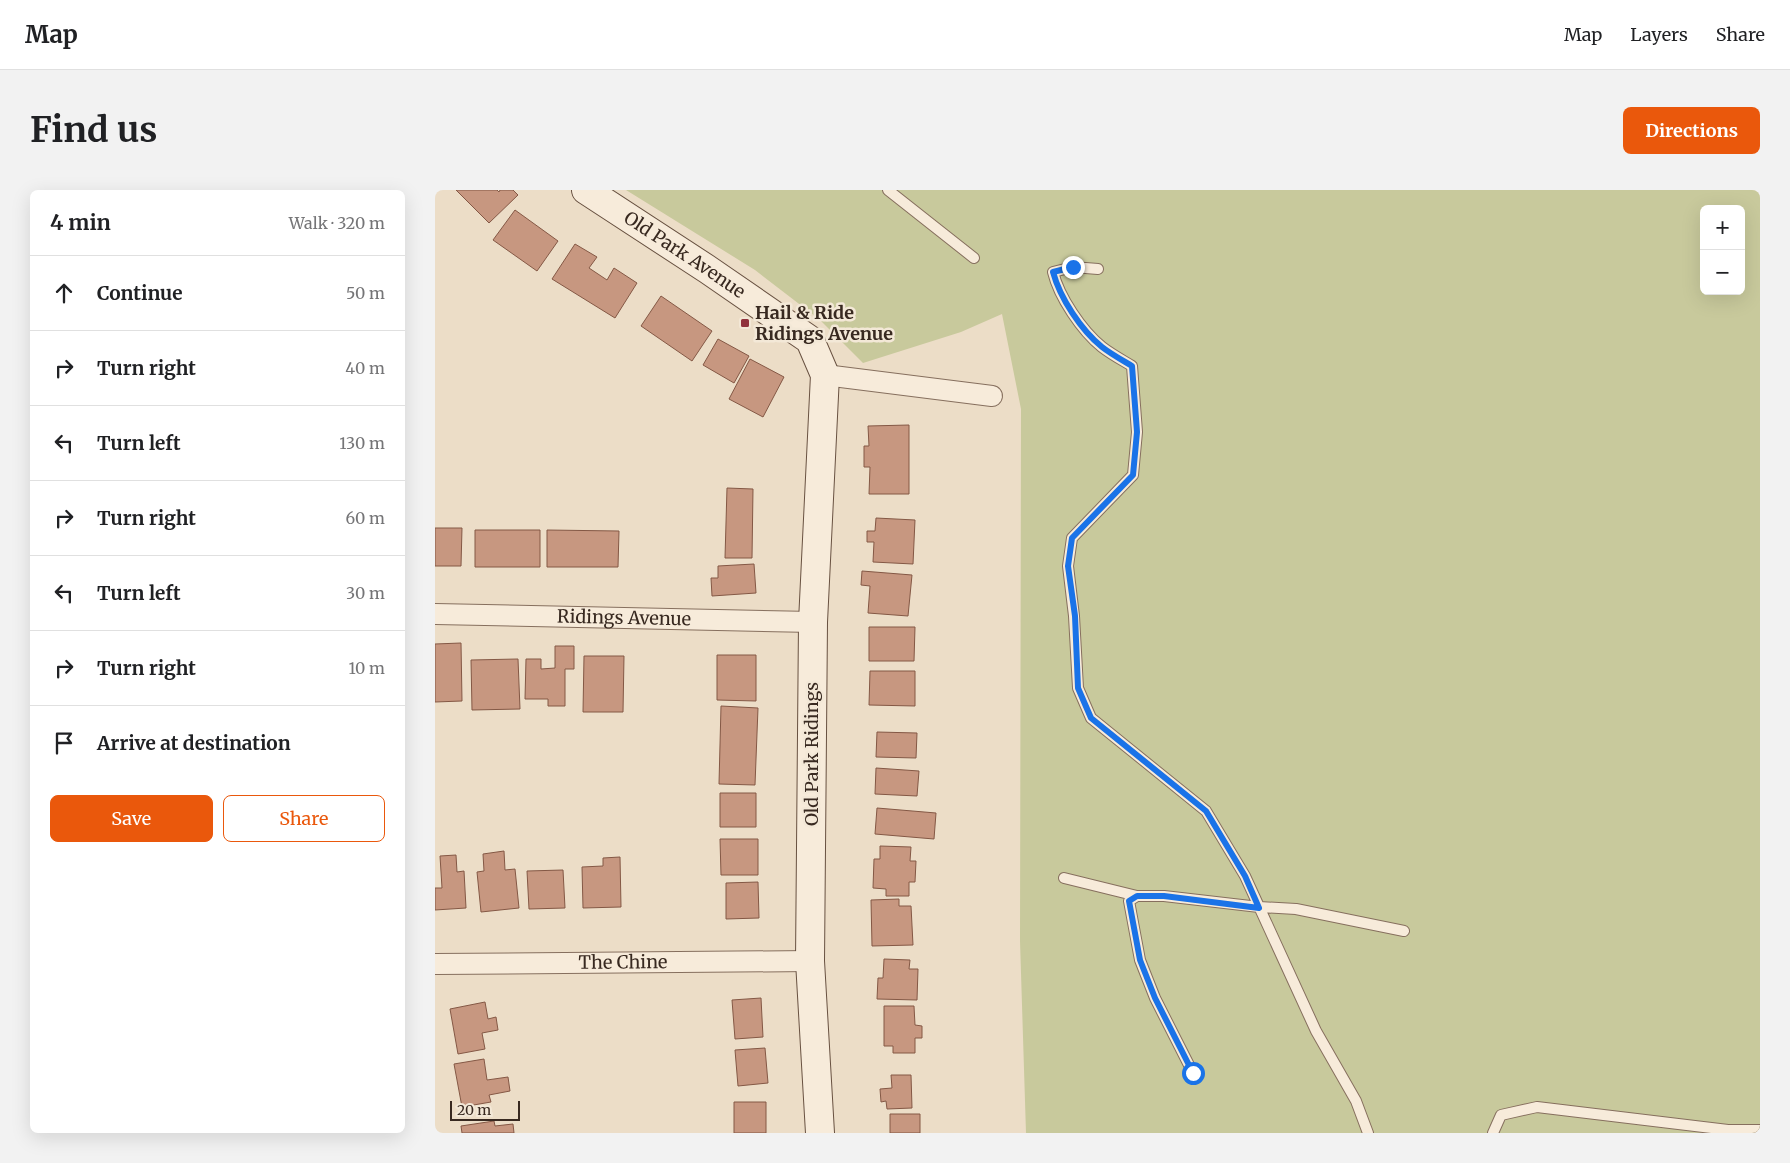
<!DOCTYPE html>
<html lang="en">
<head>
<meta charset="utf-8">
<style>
	body { margin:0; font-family:Merriweather,serif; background:#f2f2f2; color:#202124 }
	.controls { position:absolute; right:15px; top:15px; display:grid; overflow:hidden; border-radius:8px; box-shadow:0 5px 20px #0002 }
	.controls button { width:45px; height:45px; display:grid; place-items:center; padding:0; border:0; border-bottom:1px solid #e0e0e0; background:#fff; color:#202124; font:25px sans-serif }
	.scale { position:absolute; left:15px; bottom:12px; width:70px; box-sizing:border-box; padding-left:5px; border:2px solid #382920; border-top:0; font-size:14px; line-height:18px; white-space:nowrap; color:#382920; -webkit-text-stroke:4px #f3e8d7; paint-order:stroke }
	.stop { position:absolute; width:15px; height:15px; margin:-11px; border:4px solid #1a73e8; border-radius:50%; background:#fff }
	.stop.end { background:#1a73e8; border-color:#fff; box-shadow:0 1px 5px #0008 }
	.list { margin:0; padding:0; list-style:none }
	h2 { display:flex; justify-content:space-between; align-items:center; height:65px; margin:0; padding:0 20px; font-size:21px }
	h2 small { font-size:16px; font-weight:400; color:#757577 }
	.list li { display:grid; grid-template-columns:32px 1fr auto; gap:15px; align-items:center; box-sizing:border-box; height:75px; padding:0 20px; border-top:1px solid #e0e0e0 }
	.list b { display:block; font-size:19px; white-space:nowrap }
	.list em { font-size:16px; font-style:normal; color:#757577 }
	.actions { display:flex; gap:10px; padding:15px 20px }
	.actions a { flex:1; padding:11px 0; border:1px solid #ea580c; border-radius:8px; text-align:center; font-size:18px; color:#ea580c }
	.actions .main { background:#ea580c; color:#fff }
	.icon { flex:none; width:28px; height:28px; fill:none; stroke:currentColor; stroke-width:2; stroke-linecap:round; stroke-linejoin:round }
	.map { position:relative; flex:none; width:1325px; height:943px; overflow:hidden; border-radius:8px }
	header { display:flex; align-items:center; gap:30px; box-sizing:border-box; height:70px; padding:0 25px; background:#fff; border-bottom:1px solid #e0e0e0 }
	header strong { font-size:24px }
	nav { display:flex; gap:28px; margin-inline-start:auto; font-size:18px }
	.intro { display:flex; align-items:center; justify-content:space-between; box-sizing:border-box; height:120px; padding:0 30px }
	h1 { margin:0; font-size:35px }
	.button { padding:12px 22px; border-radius:8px; background:#ea580c; color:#fff; font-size:18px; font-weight:700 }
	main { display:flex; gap:30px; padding:0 30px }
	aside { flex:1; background:#fff; border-radius:8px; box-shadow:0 5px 20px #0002 }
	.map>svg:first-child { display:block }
	.green { fill:#c8c99c; fill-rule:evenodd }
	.building { fill:#c79780; stroke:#845845 }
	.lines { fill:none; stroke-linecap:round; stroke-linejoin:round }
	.lane-casing { stroke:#866f5e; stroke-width:12 }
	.street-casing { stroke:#866f5e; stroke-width:22 }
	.secondary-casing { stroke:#685141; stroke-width:30 }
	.lane { stroke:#f7ebda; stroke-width:10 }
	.street { stroke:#f7ebda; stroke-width:20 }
	.secondary { stroke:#f7ebda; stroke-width:28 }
	.route { stroke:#1a73e8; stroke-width:6 }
	.poi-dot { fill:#91323c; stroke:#f3e8d7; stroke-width:2 }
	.labels { text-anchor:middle; stroke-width:5; stroke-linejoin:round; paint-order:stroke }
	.street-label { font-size:18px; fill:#382920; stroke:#f3e8d7 }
	.poi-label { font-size:18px; font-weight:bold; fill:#382920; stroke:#f3e8d7; text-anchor:start }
</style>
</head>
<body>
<header>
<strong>Map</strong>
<nav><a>Map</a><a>Layers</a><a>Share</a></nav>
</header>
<div class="intro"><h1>Find us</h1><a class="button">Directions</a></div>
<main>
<aside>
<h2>4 min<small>Walk · 320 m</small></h2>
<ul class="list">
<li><svg class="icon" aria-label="ahead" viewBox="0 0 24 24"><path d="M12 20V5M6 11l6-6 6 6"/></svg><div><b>Continue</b></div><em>50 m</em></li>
<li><svg class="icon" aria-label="right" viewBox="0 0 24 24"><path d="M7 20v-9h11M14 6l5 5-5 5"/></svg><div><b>Turn right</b></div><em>40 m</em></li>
<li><svg class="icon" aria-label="left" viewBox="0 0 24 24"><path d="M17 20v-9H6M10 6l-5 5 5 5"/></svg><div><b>Turn left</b></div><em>130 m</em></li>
<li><svg class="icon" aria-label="right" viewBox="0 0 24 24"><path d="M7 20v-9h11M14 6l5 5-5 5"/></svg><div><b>Turn right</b></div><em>60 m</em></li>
<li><svg class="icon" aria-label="left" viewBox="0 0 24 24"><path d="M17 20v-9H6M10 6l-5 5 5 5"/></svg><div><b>Turn left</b></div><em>30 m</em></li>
<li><svg class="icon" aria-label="right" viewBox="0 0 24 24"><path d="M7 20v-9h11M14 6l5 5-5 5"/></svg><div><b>Turn right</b></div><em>10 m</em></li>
<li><svg class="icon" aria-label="arrive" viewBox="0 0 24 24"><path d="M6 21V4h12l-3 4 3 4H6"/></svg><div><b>Arrive at destination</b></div></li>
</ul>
<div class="actions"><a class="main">Save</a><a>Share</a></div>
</aside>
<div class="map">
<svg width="1325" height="943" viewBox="0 0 1325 943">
	<rect width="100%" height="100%" fill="#ecddc7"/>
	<path class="green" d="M 191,0 L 1325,0 L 1325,943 L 591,943 L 585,751 L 586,219 L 567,124 L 526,142 L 428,173 L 385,130 L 320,80 ZM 1269,19 L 1306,19 L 1306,101 L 1269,101 Z"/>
	<path class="building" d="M 21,0 L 62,0 L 64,2 L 65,0 L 78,0 L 83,5 L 54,33 Z
		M 80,20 L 123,51 L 102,81 L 58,50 Z
		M 140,54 L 162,67 L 154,78 L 172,90 L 179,78 L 202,93 L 180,128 L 117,89 Z
		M 226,106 L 277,141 L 257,171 L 206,136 Z
		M 283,149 L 314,166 L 299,193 L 268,175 Z
		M 315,169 L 349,187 L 328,227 L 294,209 Z
		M 474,235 L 474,304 L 434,304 L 435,277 L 429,277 L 429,256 L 434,256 L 433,236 Z
		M 292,298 L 318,299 L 317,368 L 290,368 Z
		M 441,328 L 480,330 L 478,374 L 438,372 L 439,352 L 432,352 L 432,341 L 440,341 Z
		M 0,338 L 27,338 L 26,376 L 0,376 Z
		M 40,340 L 105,340 L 105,377 L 40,377 Z
		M 112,340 L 184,341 L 183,377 L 112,377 Z
		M 319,374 L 321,403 L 277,406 L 276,388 L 283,388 L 283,376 Z
		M 427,381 L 477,385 L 473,426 L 433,423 L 435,396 L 426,395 Z
		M 434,437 L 480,437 L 479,471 L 434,471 Z
		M 26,453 L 27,511 L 0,512 L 0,454 Z
		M 120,456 L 139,456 L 139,479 L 130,479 L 130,516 L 113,516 L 113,509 L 90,509 L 91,469 L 106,469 L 106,479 L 120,478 Z
		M 282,465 L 321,465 L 321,511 L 282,510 Z
		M 149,466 L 189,466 L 188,522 L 148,522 Z
		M 83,469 L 85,519 L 37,520 L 36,470 Z
		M 435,481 L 480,481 L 480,516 L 434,515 Z
		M 286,516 L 323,518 L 320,595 L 284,594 Z
		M 442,542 L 482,543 L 481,568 L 441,567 Z
		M 441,578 L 484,581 L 482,606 L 440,604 Z
		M 285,603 L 321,603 L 321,637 L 285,637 Z
		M 442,618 L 501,623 L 499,649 L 440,644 Z
		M 285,649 L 323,649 L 323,685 L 286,685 Z
		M 445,656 L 476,657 L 475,671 L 481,671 L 480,692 L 474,692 L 474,706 L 451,706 L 451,699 L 438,698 L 439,669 L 445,669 Z
		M 69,661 L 70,680 L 80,679 L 84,718 L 46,722 L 42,682 L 49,681 L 48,664 Z
		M 21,665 L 22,682 L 29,681 L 31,718 L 0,720 L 0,698 L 7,698 L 5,666 Z
		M 185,667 L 186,717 L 148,718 L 147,677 L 168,676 L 168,668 Z
		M 128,680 L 130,718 L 94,719 L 92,681 Z
		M 323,692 L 324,728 L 291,729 L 291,693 Z
		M 464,709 L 464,716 L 476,716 L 478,755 L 437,756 L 436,710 Z
		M 449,769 L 475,770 L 474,779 L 483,779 L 482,810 L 442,809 L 443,788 L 448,788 Z
		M 326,808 L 328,847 L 300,849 L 297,810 Z
		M 50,812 L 53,829 L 61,827 L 63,840 L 47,843 L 50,859 L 23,864 L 15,819 Z
		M 449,816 L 479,816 L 480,835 L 487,836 L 487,848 L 480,848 L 480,863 L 458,863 L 458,856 L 449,856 Z
		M 330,858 L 333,893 L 303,896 L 300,860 Z
		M 49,869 L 52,890 L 73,887 L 75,901 L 54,905 L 56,912 L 27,917 L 19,874 Z
		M 456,885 L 476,885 L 477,918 L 452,919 L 451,911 L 446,912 L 445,899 L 457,898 Z
		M 299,912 L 331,912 L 331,943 L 299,943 Z
		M 455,924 L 485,924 L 485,943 L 455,943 Z
		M 59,931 L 60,936 L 78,934 L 79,943 L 27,943 L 26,936 Z"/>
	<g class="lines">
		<defs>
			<path id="lane" d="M 453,0 L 539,68
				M 663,79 L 638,77 L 618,82 C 624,107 647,141 667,157 C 676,164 687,170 697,176 L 702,242 L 698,285 L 637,348 L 633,376 L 639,426 L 643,498 L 656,528 L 771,621 L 810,686 L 881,841 L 921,911 L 933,943
				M 629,688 L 702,706
				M 758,883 L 720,808 L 705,770 L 694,711 L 702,706 L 729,706 L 824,717 L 861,719 L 969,741
				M 1058,943 L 1066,925 L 1102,917 L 1293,940
				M 1290,943 L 1293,940 L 1325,940"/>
			<g id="street">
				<path d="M 390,185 L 557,206"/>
				<path id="s1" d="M 0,424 L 378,432"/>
				<path id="s2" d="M 0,774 L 375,771"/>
			</g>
			<g id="secondary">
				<path id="s3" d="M 151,0 L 272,79 L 375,150 L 390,185 L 378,432 L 375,771 L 385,943"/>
			</g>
		</defs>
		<use href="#lane" class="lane-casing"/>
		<use href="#street" class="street-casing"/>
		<use href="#secondary" class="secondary-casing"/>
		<use href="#lane" class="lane"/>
		<use href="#street" class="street"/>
		<use href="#secondary" class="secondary"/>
	</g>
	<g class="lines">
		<path class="route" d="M 638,77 L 618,82 C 625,108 646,140 667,157 C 676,164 687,170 697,176 L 702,242 L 698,285 L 637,348 L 633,376 L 640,426 L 643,498 L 656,528 L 771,621 L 810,686 L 824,718 L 729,706 L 702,706 L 694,711 L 705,770 L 720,808 L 758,883"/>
	</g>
	<rect class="poi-dot" x="305" y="128" width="10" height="10" rx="2.5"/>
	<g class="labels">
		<g class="street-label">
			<text dy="6" stroke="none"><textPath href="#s3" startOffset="118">Old Park Avenue</textPath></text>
			<text dy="6" stroke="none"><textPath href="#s1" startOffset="189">Ridings Avenue</textPath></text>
			<text transform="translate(377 564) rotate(-90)" y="6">Old Park Ridings</text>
			<text dy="6" stroke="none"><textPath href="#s2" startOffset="188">The Chine</textPath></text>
		</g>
		<g class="poi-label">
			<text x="320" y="129">Hail &amp; Ride<tspan x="320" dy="21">Ridings Avenue</tspan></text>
		</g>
	</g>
</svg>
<div class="controls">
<button>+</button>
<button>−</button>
</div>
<div class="scale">20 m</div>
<div class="stop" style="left:758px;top:883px"></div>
<div class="stop end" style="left:638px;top:77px"></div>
</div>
</main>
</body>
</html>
